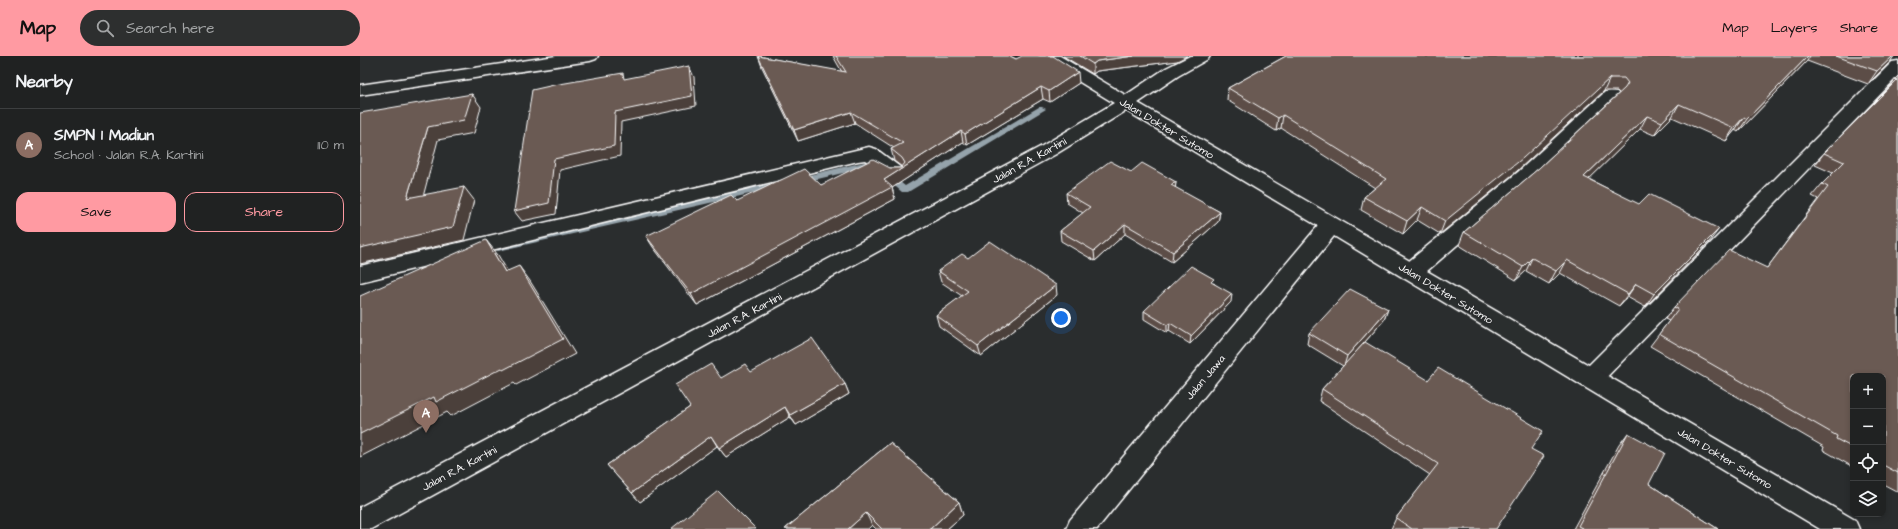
<!DOCTYPE html>
<html lang="en">
<head>
<meta charset="utf-8">
<style>
	body { margin:0; font-family:"Architects Daughter",sans-serif; background:#2d2f2f; color:#f1f3f6 }
	.controls { position:absolute; right:12px; bottom:12px; display:grid; overflow:hidden; border-radius:8px; box-shadow:0 2px 6px #0003 }
	.controls button { width:36px; height:36px; display:grid; place-items:center; padding:0; border:0; border-bottom:1px solid #3d3f40; background:#202222; color:#f1f3f6; font:20px sans-serif }
	.you { position:absolute; left:701px; top:262px; width:14px; height:14px; margin:-10px; border:3px solid #fff; border-radius:50%; background:#1a73e8; box-shadow:0 0 0 6px #1a73e833 }
	.badge { display:grid; place-items:center; width:26px; height:26px; border-radius:50%; background:#ff9aa2; color:#fff; font-size:13px; font-weight:700 }
	.pin { position:absolute; translate:-50% -33px; filter:drop-shadow(0 1px 2px #0008) }
	.pin::after { content:''; position:absolute; top:21px; width:14px; height:12px; background:inherit; clip-path:polygon(0 0,100% 0,50% 100%) }
	.list { margin:0; padding:0; list-style:none }
	h2 { display:flex; justify-content:space-between; align-items:center; height:52px; margin:0; padding:0 16px; font-size:17px }
	h2 small { font-size:13px; font-weight:400; color:#a2a4a5 }
	.list li { display:grid; grid-template-columns:26px 1fr auto; gap:12px; align-items:center; box-sizing:border-box; height:72px; padding:0 16px; border-top:1px solid #3d3f40 }
	.list b { display:block; font-size:15px; white-space:nowrap }
	.list p { margin:0; font-size:13px; white-space:nowrap; color:#a2a4a5 }
	.list em { font-size:13px; font-style:normal; color:#a2a4a5 }
	.actions { display:flex; gap:8px; padding:12px 16px }
	.actions a { flex:1; padding:9px 0; border:1px solid #ff9aa2; border-radius:12px; text-align:center; font-size:14px; color:#ff9aa2 }
	.actions .main { background:#ff9aa2; color:#111 }
	.icon { flex:none; width:22px; height:22px; fill:none; stroke:currentColor; stroke-width:2; stroke-linecap:round; stroke-linejoin:round }
	.map { position:relative; flex:none; width:1538px; height:473px; overflow:hidden }
	header { display:flex; align-items:center; gap:24px; box-sizing:border-box; height:56px; padding:0 20px; background:#ff9aa2; color:#111 }
	header strong { font-size:19px }
	nav { display:flex; gap:22px; margin-inline-start:auto; font-size:14px }
	.search { width:280px; height:36px; background:#2d2f2f; display:flex; align-items:center; gap:10px; box-sizing:border-box; padding:0 14px; border-radius:22px; color:#a2a4a5; font-size:15px }
	main { display:flex }
	aside { flex:1; background:#202222 }
	.map>svg:first-child { display:block }
	.lines { fill:none; stroke-linecap:round; stroke-linejoin:round }
	.stream { fill:#95a3ab; fill-rule:evenodd }
	.street-casing { stroke:#fff; stroke-width:3 }
	.secondary-casing { stroke:#fff; stroke-width:3 }
	.primary-casing { stroke:#fff; stroke-width:3 }
	.street { fill:#2a2d2e; fill-rule:evenodd }
	.secondary { fill:#2a2d2e; fill-rule:evenodd }
	.primary { fill:#2a2d2e; fill-rule:evenodd }
	.wall { fill:#5c4d47; stroke:#fff }
	.shaded-wall { fill:#4b3f3a; stroke:#fff }
	.building { fill:#6b5a53; stroke:#fff }
	.labels { text-anchor:middle; stroke-width:3; stroke-linejoin:round; paint-order:stroke }
	.street-label { font-size:11px; fill:#fff; stroke:#2a2d2e }
</style>
</head>
<body>
<header>
<strong>Map</strong>
<div class="search"><svg class="icon" aria-label="search" viewBox="0 0 24 24"><circle cx="10" cy="10" r="6"/><path d="M15 15l6 6"/></svg>Search here</div>
<nav><a>Map</a><a>Layers</a><a>Share</a></nav>
</header>
<main>
<aside>
<h2>Nearby<small></small></h2>
<ul class="list">
<li><span class="badge" style="background:#8d6e63">A</span><div><b>SMPN 1 Madiun</b><p>School · Jalan R.A. Kartini</p></div><em>110 m</em></li>
</ul>
<div class="actions"><a class="main">Save</a><a>Share</a></div>
</aside>
<div class="map">
<svg width="1538" height="473" viewBox="0 0 1538 473">
	<rect width="100%" height="100%" fill="#2a2d2e"/>
	<filter id="ink" filterUnits="userSpaceOnUse"><feTurbulence type="fractalNoise" baseFrequency=".025" numOctaves="2"/><feDisplacementMap in="SourceGraphic" scale="8" xChannelSelector="R" yChannelSelector="G"/><feConvolveMatrix kernelMatrix="1 2 1 2 8 2 1 2 1" color-interpolation-filters="sRGB"/></filter>
	<g filter="url(#ink)">
		<g class="lines">
			<path class="stream" d="M 679,51 L 682,51 L 686,53 L 548,136 L 542,136 L 524,121 L 525,119 L 531,119 L 545,130 Z
				M 509,105 L 513,108 L 512,110 L 441,127 L 437,124 L 441,121 Z
				M 417,126 L 421,129 L 420,131 L 138,195 L 133,192 L 138,189 Z"/>
			<defs>
				<path id="street" d="M 1538,5 L 1538,20 L 1239,329 L 1231,332 L 1223,329 L 1219,322 L 1223,315 L 1532,6 Z
					M 1251,35 L 1257,36 L 1260,40 L 1257,44 L 1172,124 L 1059,222 L 1051,224 L 1043,222 L 1040,216 L 1043,210 L 1158,116 L 1245,36 Z
					M 509,91 L 516,93 L 544,114 L 547,118 L 544,122 C 529,126 517,112 505,104 L 498,105 L 0,226 L 0,210 Z"/>
				<path id="secondary" d="M 196,0 L 238,0 L 236,3 L 230,5 L 0,39 L 0,29 Z
					M 680,0 L 700,0 L 772,43 L 775,47 L 772,51 L 696,98 L 11,473 L 0,473 L 0,451 L 682,90 L 754,47 L 682,3 Z"/>
				<path id="primary" d="M 830,0 L 850,0 L 848,3 L 818,20 L 778,47 L 1495,464 L 1499,473 L 1460,473 L 974,180 L 737,473 L 706,473 L 710,464 L 958,170 L 760,51 L 757,47 L 760,43 L 806,12 Z"/>
			</defs>
			<use href="#street" class="street-casing"/>
			<use href="#secondary" class="secondary-casing"/>
			<use href="#primary" class="primary-casing"/>
			<use href="#street" class="street"/>
			<use href="#secondary" class="secondary"/>
			<use href="#primary" class="primary"/>
		</g>
		<path class="wall" d="M 398,0 L 482,16 L 473,0 L 650,0 L 656,3 L 719,27 L 690,46 L 683,43 L 607,89 L 603,86 L 532,132 L 535,143 L 337,249 L 293,191 L 286,180 L 377,145 L 461,129 L 530,112 L 541,112 L 542,111 L 534,105 L 531,93 L 534,92 L 495,67 L 438,85 L 402,11 Z
			M 703,0 L 827,0 L 817,5 L 737,15 L 733,18 Z
			M 926,0 L 1534,0 L 1530,6 L 1508,28 L 1447,5 L 1378,76 L 1375,74 L 1366,85 L 1312,61 L 1294,79 L 1280,73 L 1229,123 L 1349,186 L 1285,251 L 1267,241 L 1259,250 L 1200,217 L 1189,228 L 1166,215 L 1156,224 L 1099,189 L 1104,176 L 1179,112 L 1259,37 L 1257,35 L 1244,35 L 1157,115 L 1080,178 L 1057,164 L 1043,178 L 1001,154 L 1004,141 L 1015,132 L 921,72 L 916,75 L 867,44 L 868,32 Z
			M 1538,20 L 1538,436 L 1523,428 L 1523,320 L 1493,320 L 1493,411 L 1463,394 L 1464,391 L 1290,290 L 1309,265 L 1305,263 L 1314,251 L 1407,212 L 1458,143 L 1452,140 L 1462,128 L 1473,117 L 1455,109 L 1464,97 L 1526,35 Z
			M 771,116 L 816,126 L 815,132 L 860,156 L 858,166 L 812,206 L 765,178 L 735,205 L 701,185 L 700,175 L 723,157 L 707,147 L 706,137 Z
			M 608,202 L 697,239 L 621,300 L 579,270 L 576,259 L 602,240 L 581,226 L 578,215 Z
			M 854,227 L 871,246 L 830,288 L 809,275 L 807,277 L 784,263 L 784,255 Z
			M 1028,253 L 1024,264 L 998,294 L 1171,393 L 1136,473 L 1031,473 L 1036,462 L 1070,419 L 959,345 L 962,333 L 983,310 L 947,288 L 949,277 Z
			M 361,322 L 485,328 L 489,338 L 436,369 L 430,361 L 366,401 L 357,390 L 280,446 L 247,409 L 330,351 Z
			M 1268,377 L 1289,428 L 1358,473 L 1213,473 L 1259,389 Z
			M 530,387 L 599,446 L 603,459 L 587,473 L 516,473 L 512,469 L 508,473 L 425,473 Z"/>
		<path class="shaded-wall" d="M 774,0 L 827,0 L 817,5 L 737,15 L 733,18 L 733,8 L 737,5 Z
			M 1448,0 L 1450,0 L 1447,5 L 1378,76 L 1387,63 Z
			M 1533,0 L 1534,0 L 1530,6 L 1508,28 L 1517,15 Z
			M 329,10 L 334,21 L 336,50 L 261,66 L 260,100 L 200,114 L 196,158 L 162,165 L 154,155 L 194,103 L 255,56 Z
			M 718,16 L 719,27 L 690,46 L 689,35 Z
			M 1250,22 L 1244,35 L 1157,115 L 1080,178 L 1085,165 Z
			M 681,31 L 683,43 L 607,89 L 605,78 Z
			M 112,38 L 121,51 L 114,77 L 78,84 L 59,156 L 47,142 L 68,71 Z
			M 1319,48 L 1312,61 L 1294,79 L 1302,66 Z
			M 491,56 L 495,67 L 438,85 L 434,74 Z
			M 923,59 L 921,72 L 916,75 L 918,62 Z
			M 1287,60 L 1280,73 L 1218,134 L 1224,121 Z
			M 1384,61 L 1375,74 L 1366,85 L 1374,72 Z
			M 601,75 L 603,86 L 532,132 L 535,143 L 337,249 L 331,238 L 524,124 Z
			M 816,126 L 815,136 L 811,129 Z
			M 104,131 L 114,144 L 104,184 L 0,208 L 0,192 Z
			M 1062,151 L 1057,164 L 1043,178 L 1047,165 Z
			M 860,156 L 858,166 L 812,206 L 813,196 Z
			M 765,168 L 765,178 L 735,205 L 734,195 Z
			M 1359,173 L 1349,186 L 1285,251 L 1294,238 Z
			M 126,184 L 138,199 L 157,231 L 145,216 Z
			M 1172,202 L 1166,215 L 1156,224 L 1163,211 Z
			M 1207,204 L 1200,217 L 1189,228 L 1196,215 Z
			M 159,210 L 170,225 L 215,298 L 156,329 L 154,327 L 91,360 L 87,356 L 0,401 L 0,378 Z
			M 1276,228 L 1267,241 L 1259,250 L 1268,238 Z
			M 696,229 L 697,239 L 621,300 L 618,290 Z
			M 872,238 L 871,246 L 830,288 L 831,280 Z
			M 1028,253 L 1024,264 L 984,310 L 987,300 Z
			M 810,267 L 809,275 L 807,277 L 807,269 Z
			M 485,328 L 489,338 L 436,369 L 430,359 Z
			M 425,351 L 430,361 L 366,401 L 359,392 Z
			M 351,380 L 357,390 L 280,446 L 272,437 Z
			M 599,446 L 603,459 L 587,473 L 570,473 Z
			M 506,457 L 512,469 L 508,473 L 488,473 Z"/>
		<path class="building" d="M 398,0 L 486,16 L 476,0 L 650,0 L 656,3 L 662,0 L 693,0 L 718,16 L 689,35 L 681,31 L 605,78 L 601,75 L 524,124 L 532,131 L 331,238 L 286,180 L 371,139 L 377,145 L 444,113 L 461,129 L 513,103 L 530,112 L 541,112 L 545,107 L 542,102 L 531,93 L 543,87 L 491,56 L 434,74 Z
			M 720,0 L 774,0 L 737,5 L 733,8 Z
			M 926,0 L 1448,0 L 1387,63 L 1384,61 L 1374,72 L 1319,48 L 1302,66 L 1287,60 L 1224,121 L 1279,148 L 1289,138 L 1359,173 L 1294,238 L 1276,228 L 1268,238 L 1207,204 L 1196,215 L 1172,202 L 1163,211 L 1104,176 L 1179,112 L 1265,32 L 1268,27 L 1264,22 L 1250,22 L 1163,102 L 1085,165 L 1062,151 L 1047,165 L 1004,141 L 1026,123 L 923,59 L 918,62 L 868,32 Z
			M 1476,0 L 1533,0 L 1517,15 Z
			M 329,10 L 332,40 L 255,56 L 254,90 L 194,103 L 189,147 L 154,155 L 172,34 L 194,29 L 263,17 L 264,23 Z
			M 1538,20 L 1538,417 L 1523,409 L 1523,320 L 1493,320 L 1493,392 L 1476,383 L 1477,380 L 1299,278 L 1318,253 L 1314,251 L 1369,194 L 1407,212 L 1468,131 L 1462,128 L 1484,106 L 1464,97 L 1537,24 L 1535,23 Z
			M 112,38 L 104,64 L 68,71 L 47,142 L 104,131 L 93,171 L 0,192 L 0,57 Z
			M 750,105 L 771,116 L 782,107 L 816,126 L 811,129 L 860,156 L 813,196 L 765,168 L 734,195 L 700,175 L 730,151 L 706,137 Z
			M 126,184 L 145,216 L 159,210 L 203,283 L 143,314 L 142,312 L 76,346 L 74,341 L 0,378 L 0,240 Z
			M 630,185 L 696,229 L 618,290 L 576,259 L 608,235 L 578,215 L 602,198 L 608,202 Z
			M 831,210 L 854,223 L 851,226 L 872,238 L 831,280 L 810,267 L 807,269 L 784,255 Z
			M 990,233 L 1028,253 L 987,300 L 949,277 Z
			M 452,282 L 485,328 L 430,359 L 425,351 L 359,392 L 351,380 L 272,437 L 247,409 L 330,351 L 315,329 L 351,308 L 361,322 L 385,308 L 391,316 Z
			M 1005,286 L 1068,324 L 1078,312 L 1183,375 L 1171,393 L 1184,400 L 1136,473 L 1052,473 L 1036,462 L 1078,408 L 962,333 Z
			M 1268,377 L 1305,397 L 1289,428 L 1358,473 L 1224,473 L 1218,470 Z
			M 530,387 L 599,446 L 570,473 L 522,473 L 506,457 L 488,473 L 425,473 Z
			M 358,435 L 396,473 L 311,473 Z"/>
	</g>
	<g class="labels">
		<g class="street-label">
			<text transform="translate(807 72) rotate(31)" y="4">Jalan Dokter Sutomo</text>
			<text transform="translate(669 104) rotate(-29)" y="4">Jalan R.A. Kartini</text>
			<text transform="translate(1086 237) rotate(31)" y="4">Jalan Dokter Sutomo</text>
			<text transform="translate(384 259) rotate(-28)" y="4">Jalan R.A. Kartini</text>
			<text transform="translate(845 321) rotate(-50)" y="4">Jalan Jawa</text>
			<text transform="translate(1365 402) rotate(31)" y="4">Jalan Dokter Sutomo</text>
			<text transform="translate(99 412) rotate(-28)" y="4">Jalan R.A. Kartini</text>
		</g>
	</g>
</svg>
<div class="controls">
<button>+</button>
<button>−</button>
<button><svg class="icon" aria-label="locate" viewBox="0 0 24 24"><circle cx="12" cy="12" r="6"/><path d="M12 2v4M12 18v4M2 12h4M18 12h4"/></svg></button>
<button><svg class="icon" aria-label="layers" viewBox="0 0 24 24"><path d="M12 4l9 5-9 5-9-5zM3 14l9 5 9-5"/></svg></button>
</div>
<div class="you"></div>
<div class="pin badge" style="left:66px;top:377px;background:#8d6e63">A</div>
</div>
</main>
</body>
</html>
